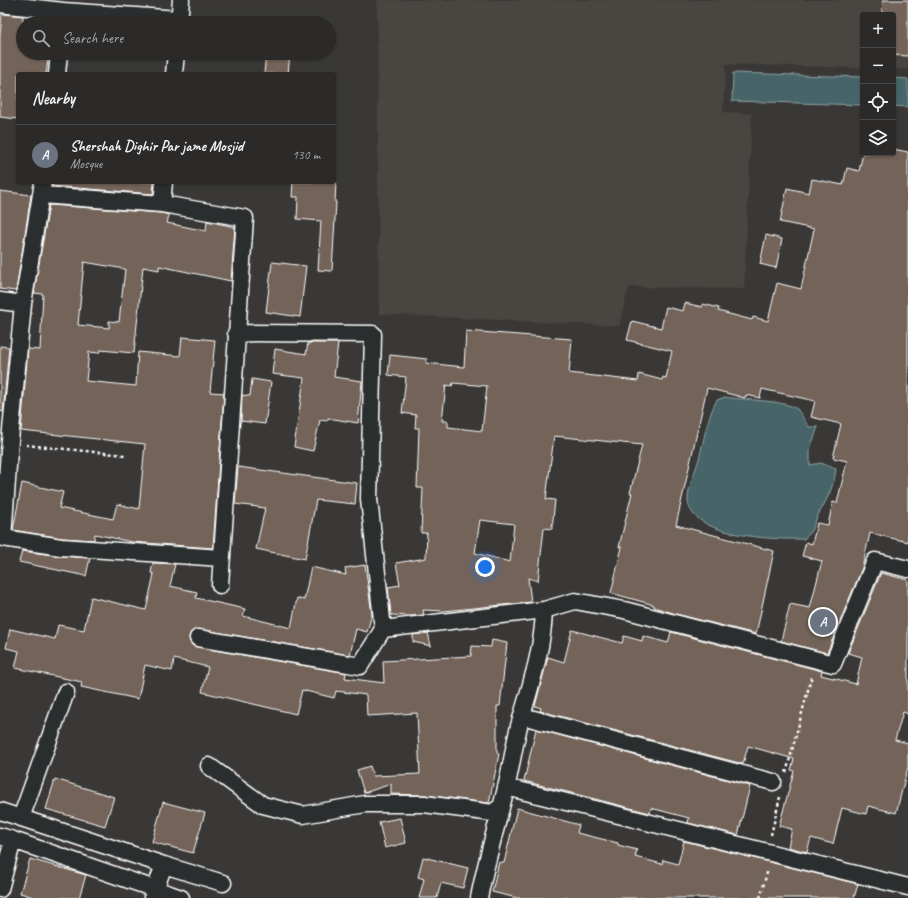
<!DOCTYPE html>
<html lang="en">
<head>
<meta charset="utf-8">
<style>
	body { margin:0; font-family:Caveat,sans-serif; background:#333231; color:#f1f3f6 }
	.controls { position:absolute; right:12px; top:12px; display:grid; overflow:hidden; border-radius:4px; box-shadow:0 1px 3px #0004 }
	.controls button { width:36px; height:36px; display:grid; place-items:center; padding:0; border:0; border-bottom:1px solid #474646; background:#2b2a29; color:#f1f3f6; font:20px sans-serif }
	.you { position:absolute; left:485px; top:567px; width:14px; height:14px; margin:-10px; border:3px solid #fff; border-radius:50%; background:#1a73e8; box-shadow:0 0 0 6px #1a73e833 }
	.badge { display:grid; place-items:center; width:26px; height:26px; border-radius:50%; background:#ea580c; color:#fff; font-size:13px; font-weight:700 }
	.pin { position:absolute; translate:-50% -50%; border:2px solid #fff; box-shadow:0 1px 4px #0006 }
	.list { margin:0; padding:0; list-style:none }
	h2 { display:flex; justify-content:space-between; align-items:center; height:52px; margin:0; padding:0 16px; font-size:17px }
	h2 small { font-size:13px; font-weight:400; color:#a6a7a8 }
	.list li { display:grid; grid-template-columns:26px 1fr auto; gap:12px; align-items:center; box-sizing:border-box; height:60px; padding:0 16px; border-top:1px solid #474646 }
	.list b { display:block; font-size:15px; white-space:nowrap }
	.list p { margin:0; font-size:13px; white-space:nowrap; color:#a6a7a8 }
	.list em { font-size:13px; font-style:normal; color:#a6a7a8 }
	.icon { flex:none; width:22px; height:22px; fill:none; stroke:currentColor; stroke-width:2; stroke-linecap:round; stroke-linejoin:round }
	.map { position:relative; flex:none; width:908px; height:898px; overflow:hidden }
	.search { position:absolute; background:#2b2a29; box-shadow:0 1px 3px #0004; left:16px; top:16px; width:320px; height:44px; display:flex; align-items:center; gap:10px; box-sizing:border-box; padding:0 14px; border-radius:22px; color:#a6a7a8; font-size:15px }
	.panel { position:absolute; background:#2b2a29; box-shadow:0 1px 3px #0004; left:16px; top:72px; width:320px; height:112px; border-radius:4px }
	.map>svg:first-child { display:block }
	.built { fill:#4a4541 }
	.water { fill:#476568; stroke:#91a3a4 }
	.building { fill:#736459; stroke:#fff; fill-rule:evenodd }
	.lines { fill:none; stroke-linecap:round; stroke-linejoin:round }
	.minor-casing { stroke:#fff; stroke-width:19 }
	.path { stroke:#fff; stroke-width:2.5; stroke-dasharray:3 3; stroke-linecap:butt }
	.minor { stroke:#2a2d2e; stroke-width:16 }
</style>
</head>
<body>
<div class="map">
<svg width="908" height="898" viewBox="0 0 908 898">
	<rect width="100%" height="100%" fill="#393837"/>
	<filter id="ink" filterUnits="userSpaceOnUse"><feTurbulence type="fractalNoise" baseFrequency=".025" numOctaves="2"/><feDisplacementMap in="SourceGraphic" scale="8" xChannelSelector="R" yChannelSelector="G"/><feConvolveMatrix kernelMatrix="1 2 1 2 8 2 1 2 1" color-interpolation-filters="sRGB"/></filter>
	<g filter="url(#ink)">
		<path class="built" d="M 377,0 L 908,0 L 908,69 L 893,69 L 893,15 L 863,15 L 863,68 L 726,64 L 723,112 L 752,114 L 744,289 L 629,287 L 619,326 L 379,314 Z"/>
		<path class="water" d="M 733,73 L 863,77 L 863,105 L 732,101 Z
			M 893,78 L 908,79 L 908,107 L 893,106 Z
			M 725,397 C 741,400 785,400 797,409 C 800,412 805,422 809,427 L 818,427 L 810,449 L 810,465 L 821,463 L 836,469 C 834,486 827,500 818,515 C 812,527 815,528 804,539 C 777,540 689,537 688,500 C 687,490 696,469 699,459 C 704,440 707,417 717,400 Z"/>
		<path class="building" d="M 883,0 L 908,0 L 908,56 L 893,55 L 893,15 L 882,15 Z
			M 2,14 L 23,16 L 23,53 L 49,53 L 46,74 L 18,74 L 18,119 L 0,117 L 0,36 Z
			M 34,17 L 53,19 L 52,23 L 33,23 Z
			M 266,53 L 290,53 L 288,74 L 264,74 Z
			M 893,149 L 908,152 L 908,542 L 870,533 L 862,568 L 827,653 L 781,641 L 790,604 L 810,608 L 822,561 L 802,556 L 806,542 L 812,544 L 817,523 L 828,525 L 833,502 L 837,503 L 847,461 L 833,458 L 841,424 L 811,417 L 815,401 L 762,389 L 760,398 L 746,395 L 745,398 L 707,388 L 676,525 L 774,551 L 756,634 L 676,614 L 654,607 L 654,605 L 611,593 L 622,547 L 619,547 L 632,493 L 630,493 L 642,445 L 554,436 L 546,499 L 555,500 L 552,529 L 544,528 L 538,581 L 528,578 L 531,602 L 444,611 L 423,610 L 424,615 L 410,616 L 391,615 L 388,587 L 400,585 L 396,563 L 426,558 L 427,533 L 421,533 L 423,488 L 417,488 L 419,428 L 415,428 L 416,415 L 402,413 L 406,377 L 388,375 L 390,355 L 427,359 L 426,363 L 464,367 L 466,331 L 572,339 L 569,373 L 638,381 L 639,374 L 662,380 L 663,377 L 666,378 L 672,351 L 627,340 L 632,321 L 661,328 L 666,307 L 683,311 L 685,303 L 702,307 L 703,304 L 719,308 L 718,311 L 752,320 L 753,317 L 768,321 L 777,283 L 801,289 L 814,229 L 780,222 L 787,188 L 809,193 L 812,179 L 843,185 L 847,168 L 859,171 L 863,153 L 893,153 ZM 453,383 L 487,386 L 482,431 L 448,427 L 448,421 L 442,421 L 446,385 L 452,386 ZM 480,520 L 514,524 L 510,562 L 475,553 Z
			M 52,182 L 154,182 L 153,194 L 52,186 Z
			M 293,182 L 336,182 L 335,202 L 336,202 L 332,271 L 318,270 L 321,221 L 297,219 L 298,197 L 292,197 Z
			M 0,191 L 31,195 L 16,291 L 0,289 Z
			M 49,205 L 161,213 L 169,215 L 167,223 L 206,231 L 207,221 L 235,227 L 231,281 L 159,266 L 159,270 L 143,267 L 134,353 L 100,350 L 99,353 L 89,352 L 86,381 L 136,386 L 138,352 L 180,356 L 182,337 L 215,340 L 210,392 L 224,393 L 213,548 L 132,542 L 95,534 L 94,540 L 62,538 L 13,530 L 22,483 L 63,492 L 59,508 L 113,519 L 117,504 L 139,509 L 145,444 L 21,431 L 28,349 L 40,350 L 43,294 L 34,293 ZM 84,262 L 125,269 L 119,322 L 109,321 L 109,328 L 78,325 Z
			M 766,235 L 782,239 L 776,268 L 760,264 Z
			M 272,262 L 306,266 L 300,317 L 266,312 Z
			M 308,343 L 338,343 L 334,377 L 362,381 L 358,423 L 328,418 L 327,421 L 320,420 L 313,451 L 294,447 L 304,378 L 272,374 L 275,349 L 306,354 Z
			M 0,346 L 9,347 L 3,412 L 0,411 Z
			M 252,379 L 271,382 L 265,424 L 241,421 L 242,395 L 250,396 Z
			M 238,467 L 357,483 L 355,504 L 316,500 L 305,559 L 256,549 L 265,508 L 235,504 Z
			M 22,551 L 60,556 L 90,558 L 86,576 L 19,562 Z
			M 153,563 L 175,564 L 170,586 L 197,592 L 196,598 L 245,609 L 243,616 L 291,628 L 297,598 L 304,600 L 311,567 L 346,575 L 345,568 L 365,565 L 372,614 L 367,632 L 356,629 L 350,655 L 199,629 L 191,632 L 189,637 L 192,645 L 196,647 L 346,673 L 345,678 L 384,683 L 383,661 L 471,656 L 472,646 L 491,647 L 492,640 L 507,643 L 500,706 L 497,706 L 497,753 L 499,754 L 489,803 L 425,795 L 391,794 L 391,784 L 364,793 L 357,770 L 370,766 L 373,776 L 420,774 L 417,713 L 367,716 L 366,695 L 336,691 L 334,698 L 302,690 L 296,714 L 202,692 L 208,667 L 174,659 L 172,671 L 145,665 L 138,699 L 81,687 L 82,682 L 15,668 L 19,651 L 6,648 L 10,629 L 55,639 L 58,625 L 84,630 L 91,597 L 146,610 L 154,574 L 151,573 Z
			M 881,573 L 908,580 L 908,714 L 903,712 L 895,740 L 908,743 L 908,767 L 896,813 L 868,806 L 866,814 L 842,808 L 833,844 L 811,838 L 807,852 L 788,847 L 792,829 L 779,826 L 794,771 L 791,770 L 794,759 L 748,746 L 743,764 L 540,711 L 541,708 L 535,706 L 548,657 L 564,662 L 572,630 L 622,643 L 624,636 L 642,641 L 643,636 L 668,643 L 671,632 L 822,671 L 821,675 L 856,684 L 862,657 L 848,653 Z
			M 428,633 L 431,646 L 413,642 L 413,635 Z
			M 536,729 L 750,786 L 738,835 L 688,823 L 689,818 L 651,808 L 650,813 L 524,781 Z
			M 55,779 L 114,797 L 105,826 L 46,809 Z
			M 163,802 L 205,813 L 193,853 L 152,842 Z
			M 517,808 L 579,825 L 577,833 L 618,843 L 618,845 L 637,850 L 635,857 L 662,864 L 663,860 L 678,864 L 684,841 L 858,884 L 854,898 L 517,898 L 492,892 L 499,862 L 504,863 Z
			M 400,818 L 406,843 L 385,848 L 379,822 Z
			M 423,857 L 468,868 L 463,888 L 441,883 L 437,898 L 419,898 L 424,879 L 418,877 Z
			M 30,859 L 86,875 L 79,898 L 37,898 L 20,893 Z"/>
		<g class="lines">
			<defs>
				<path id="minor" d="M 0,4 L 63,11
					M 62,23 L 63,11 L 179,19
					M 179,23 L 181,0
					M 57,74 L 59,53
					M 174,74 L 176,53
					M 164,182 L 162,204 L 245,218 L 220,585
					M 42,195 L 162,204
					M 0,301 L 23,304 L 43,182
					M 23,304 L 9,451 L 3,538 L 61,547 L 221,558
					M 236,333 L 373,334 L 369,499 L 383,629
					M 544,610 L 575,601 L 624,610 L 833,664 L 875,561 L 908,569
					M 198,638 L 360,666 L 383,629 L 544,610 C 543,650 530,687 519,726 C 514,746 511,768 506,788 C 497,825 486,861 479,898
					M 522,716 L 773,782
					M 209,766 L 263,805 L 303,815 L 365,804 L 424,804 L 493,813 L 501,806
					M 506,787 L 908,887
					M 0,811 L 164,865 L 152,898
					M 21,818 L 66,692
					M 0,836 L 13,840 L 0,889
					M 13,840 L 181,898
					M 164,865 L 223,883"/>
			</defs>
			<use href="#minor" class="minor-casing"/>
			<path class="path" d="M 26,445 L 125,455
				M 786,773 L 812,675
				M 771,835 L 780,797
				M 760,898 L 768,869"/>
			<use href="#minor" class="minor"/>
		</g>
	</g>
</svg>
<div class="controls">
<button>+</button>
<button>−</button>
<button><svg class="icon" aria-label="locate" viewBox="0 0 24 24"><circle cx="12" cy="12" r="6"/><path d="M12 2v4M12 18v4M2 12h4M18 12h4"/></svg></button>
<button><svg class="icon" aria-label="layers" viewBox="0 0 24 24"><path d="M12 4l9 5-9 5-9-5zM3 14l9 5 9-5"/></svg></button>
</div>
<div class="you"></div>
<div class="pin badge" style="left:823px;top:622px;background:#6b7280">A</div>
<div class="search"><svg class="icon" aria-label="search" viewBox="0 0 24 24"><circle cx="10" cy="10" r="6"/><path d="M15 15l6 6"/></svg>Search here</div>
<section class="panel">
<h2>Nearby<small></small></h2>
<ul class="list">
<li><span class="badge" style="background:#6b7280">A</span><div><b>Shershah Dighir Par jame Mosjid</b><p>Mosque</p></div><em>130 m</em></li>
</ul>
</section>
</div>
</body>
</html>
